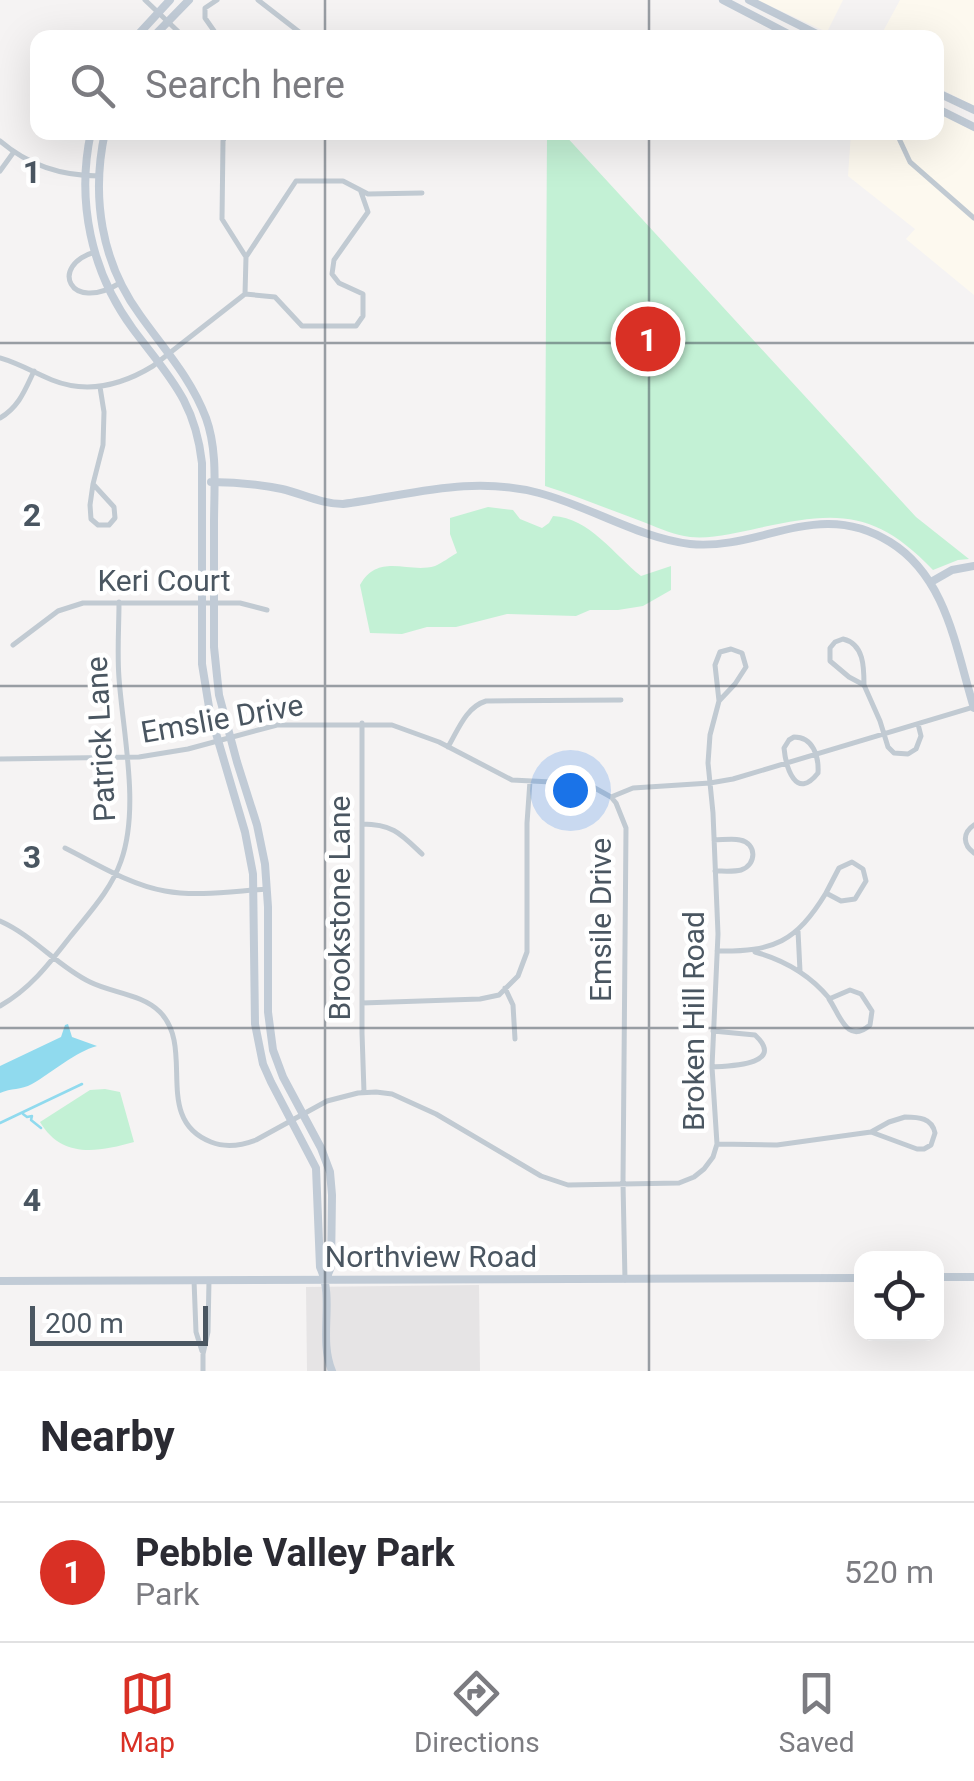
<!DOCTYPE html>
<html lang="en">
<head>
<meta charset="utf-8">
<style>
	body { margin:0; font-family:Roboto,sans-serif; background:#f2f2f3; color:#2b2b33 }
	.controls { position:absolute; right:30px; bottom:30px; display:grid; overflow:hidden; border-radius:20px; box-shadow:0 10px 40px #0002 }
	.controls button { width:90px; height:90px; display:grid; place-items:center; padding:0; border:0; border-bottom:2px solid #e1e1e2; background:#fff; color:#2b2b33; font:50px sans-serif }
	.scale { position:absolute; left:30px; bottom:25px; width:178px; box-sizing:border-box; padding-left:10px; border:5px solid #4a5661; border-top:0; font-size:28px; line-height:35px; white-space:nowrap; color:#4a5661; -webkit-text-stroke:8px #fff; paint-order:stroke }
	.you { position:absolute; left:570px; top:790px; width:35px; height:35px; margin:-25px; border:8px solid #fff; border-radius:50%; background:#1a73e8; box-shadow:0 0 0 15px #1a73e833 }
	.badge { display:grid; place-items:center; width:65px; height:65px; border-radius:50%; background:#d93025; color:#fff; font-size:32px; font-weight:700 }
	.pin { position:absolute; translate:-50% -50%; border:5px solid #fff; box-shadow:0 2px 10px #0006 }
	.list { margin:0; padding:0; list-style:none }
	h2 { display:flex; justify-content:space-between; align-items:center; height:130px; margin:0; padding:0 40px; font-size:42px }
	h2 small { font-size:32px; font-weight:400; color:#7c7c81 }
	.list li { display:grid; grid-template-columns:65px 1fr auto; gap:30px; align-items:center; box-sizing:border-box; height:140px; padding:0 40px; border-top:2px solid #e1e1e2 }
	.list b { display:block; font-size:38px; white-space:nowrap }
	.list p { margin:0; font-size:32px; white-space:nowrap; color:#7c7c81 }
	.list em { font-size:32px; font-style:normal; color:#7c7c81 }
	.icon { flex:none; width:55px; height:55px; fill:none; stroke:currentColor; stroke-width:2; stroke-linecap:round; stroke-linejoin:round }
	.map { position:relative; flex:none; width:974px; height:1371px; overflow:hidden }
	.search { position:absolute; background:#fff; box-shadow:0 10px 40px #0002; left:30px; right:30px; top:30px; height:110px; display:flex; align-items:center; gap:25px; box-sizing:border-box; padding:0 35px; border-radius:20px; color:#7c7c81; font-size:38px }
	.sheet { height:270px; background:#fff }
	nav { display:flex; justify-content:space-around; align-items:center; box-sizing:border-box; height:140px; border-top:2px solid #e1e1e2; background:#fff; font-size:28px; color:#7c7c81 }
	nav a { display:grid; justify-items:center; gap:5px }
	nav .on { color:#d93025 }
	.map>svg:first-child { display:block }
	.commercial { fill:#fdf9ef }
	.education { fill:#e6e4e5 }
	.green { fill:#c3f1d5 }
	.water { fill:#90daee }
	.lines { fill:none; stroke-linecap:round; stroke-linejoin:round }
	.stream { stroke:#90daee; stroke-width:2.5 }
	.street { stroke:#c1cad2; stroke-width:5 }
	.secondary { stroke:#c1cbd6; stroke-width:8 }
	.grid { fill:none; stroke:#4a5661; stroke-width:2.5; stroke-opacity:0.55 }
	.labels { text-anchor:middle; stroke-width:9; stroke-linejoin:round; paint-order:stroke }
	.street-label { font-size:30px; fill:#4a5661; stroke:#fff }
	.grid-label { font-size:32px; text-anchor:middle; font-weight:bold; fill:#4a5661; stroke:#fff; stroke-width:9; stroke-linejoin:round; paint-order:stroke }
</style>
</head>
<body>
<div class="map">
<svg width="974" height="1371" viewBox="0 0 974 1371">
	<rect width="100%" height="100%" fill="#f5f3f3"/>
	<path class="commercial" d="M 757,0 L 843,0 L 827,32 Z
		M 900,0 L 974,0 L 974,106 L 937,87 L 936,38 L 880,37 Z
		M 937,113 L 974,131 L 974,295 L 906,239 L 915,229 L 848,176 L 851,133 L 936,132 Z"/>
	<path class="education" d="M 479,1285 L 480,1371 L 307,1371 L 306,1287 Z"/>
	<path class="green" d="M 563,133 L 916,517 L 969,559 L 958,560 L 933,570 C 875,509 836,511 759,528 C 736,533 713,539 690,537 C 674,535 661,529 646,523 C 613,511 579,497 545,486 L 547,133 Z
		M 488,507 L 513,510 L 520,519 L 542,528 L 549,523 L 553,516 C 590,518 614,555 641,576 L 671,566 L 671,590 L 643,606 L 618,610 L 590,610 L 576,616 L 507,614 L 456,627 L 427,627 L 402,634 L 370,633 L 360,585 C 379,552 408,574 435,566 C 442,563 450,557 457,553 L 450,534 L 450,518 Z
		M 105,1089 L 120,1092 L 134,1142 C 98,1152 62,1159 40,1122 L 90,1090 Z"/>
	<path class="water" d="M 68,1024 L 72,1037 L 97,1046 C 75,1052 53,1072 32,1084 C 21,1090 11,1088 0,1093 L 0,1066 L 61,1037 L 65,1025 Z"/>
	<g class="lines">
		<path class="stream" d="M 23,1114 L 27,1117 L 32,1116 L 31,1120 L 41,1128
			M 0,1123 L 82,1084"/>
		<path class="street" d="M 145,0 L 185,38
			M 217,0 L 205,8 L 205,18 L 219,38
			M 258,0 L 307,38
			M 896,132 L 910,162 L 974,218
			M 0,141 C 29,166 61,176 99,176
			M 0,171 L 13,153
			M 95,252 C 49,265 69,314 120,283
			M 246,257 L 296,181 L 343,181 L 368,194 L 422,193
			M 245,294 L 275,297 L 302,326 L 356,326 L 363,316 L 363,294 L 339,283 L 332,274 L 334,260 L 368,212 L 361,192
			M 0,358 C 18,363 35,373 52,380 C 87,394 122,385 153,366 L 245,294 L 246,257 L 222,219 L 223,141 L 227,132
			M 0,418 C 19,407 25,390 34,371
			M 93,484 L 114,507 L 115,518 L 109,525 L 98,525 L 91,519 L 90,505 Z
			M 93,484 L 103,445 L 104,412 L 100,387
			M 843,639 C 864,644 864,667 864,685 L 849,677 L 830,661 L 830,648 L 835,642 Z
			M 13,645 L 58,611 L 83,603 L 240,603 L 267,610
			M 731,649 L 742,653 L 746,667 L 735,684 L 719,701 L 715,665 L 720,652 Z
			M 864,685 L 880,721 L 888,747 L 894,753 L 908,754 L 916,749 L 921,736 L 918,724
			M 362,723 L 362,1033 L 364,1092
			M 794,737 C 813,737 819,756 818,773 C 796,801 786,768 784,748 L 789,740 Z
			M 448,747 C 458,730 466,707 486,701 L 621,700
			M 0,759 L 139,757 L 188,749 L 277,725 L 392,725 L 439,742 L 512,780 L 571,783 L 593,787 L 611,797 L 616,803 L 626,828 L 623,1183 L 625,1280
			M 611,797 L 633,788 L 710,783 L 733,779 L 974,707
			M 362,824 C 393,824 401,834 422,854
			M 974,825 C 962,833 963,845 974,853
			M 714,840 C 722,840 733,838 740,840 C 757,843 757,865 741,870 C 734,872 723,871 715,871
			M 65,848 C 97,864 130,885 165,891 C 198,897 234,891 267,889
			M 852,862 L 863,869 L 866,881 L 855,899 L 841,901 L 826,893 L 839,868 Z
			M 0,921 C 34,936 57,966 90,982 C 112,993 142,994 160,1012 C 196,1049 152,1119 211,1142 C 226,1148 240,1146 256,1140 L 327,1101 L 358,1093 L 376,1092 L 392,1094 L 436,1114 L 541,1176 L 568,1185 L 679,1183 L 694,1177 L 704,1169 L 713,1157 L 717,1144 L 712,1067 L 718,934 L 713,813 L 708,763 L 710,735 L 719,701
			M 798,931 L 800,971
			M 717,951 C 774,952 796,942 826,893
			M 755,952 C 784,960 809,974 829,998
			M 505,988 L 513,1005 L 515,1039
			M 850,990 L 861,994 L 872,1011 L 870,1025 C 847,1045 840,1015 829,999 Z
			M 362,1003 L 480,999 L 499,995 L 518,976 L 527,952 L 527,823 L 530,781
			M 0,1006 C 30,989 49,964 70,937 C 89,913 111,890 121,861 C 140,808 123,734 119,678 C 117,653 119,627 119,602
			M 712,1067 C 729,1066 787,1065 755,1035 L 713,1031
			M 905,1117 C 919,1117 932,1118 935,1133 L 931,1145 L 924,1149 L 917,1149 L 871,1132 L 889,1122 Z
			M 717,1144 L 777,1145 L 871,1132
			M 194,1280 L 196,1332 L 202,1351
			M 203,1371 L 203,1354 L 208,1332 L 209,1280"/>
		<path class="secondary" d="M 723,0 L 796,38
			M 749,0 L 825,38
			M 135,38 L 170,0
			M 152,38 L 189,0
			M 936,92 L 974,110
			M 936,108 L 974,127
			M 91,132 C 76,201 91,272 133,329 C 168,376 195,400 202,463 L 202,664 L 210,713 L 245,832 L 253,874 L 255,1024 L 263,1064 L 271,1082 L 316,1168 L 320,1267 C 335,1299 318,1338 332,1371
			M 105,132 C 91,196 101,262 140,315 C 164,349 191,378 206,418 C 218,451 214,489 214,524 C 214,565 214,606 214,647 L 219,695 L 237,762 L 257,825 L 265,864 L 268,907 L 268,1012 L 273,1050 L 283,1077 L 321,1148 L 330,1172 L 332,1195 L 331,1267 L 326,1279
			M 211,482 C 235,482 258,484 282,489 C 303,494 322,504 343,504 C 411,495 470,475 539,493 C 589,506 639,538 690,544 C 762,551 818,497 890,542 C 947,577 956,650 974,708
			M 931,582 L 952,570 L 974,566
			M 936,1277 L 974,1277
			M 0,1281 L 862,1278"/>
	</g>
	<path class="grid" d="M 325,0 L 325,38M 649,0 L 649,38M 325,132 L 325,1371M 649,132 L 649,1371M 0,343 L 974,343M 0,686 L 974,686M 0,1028 L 974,1028"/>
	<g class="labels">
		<g class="street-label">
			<text x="164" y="591">Keri Court</text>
			<text transform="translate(222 719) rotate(-10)" y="10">Emslie Drive</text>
			<text transform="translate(101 739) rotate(-93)" y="10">Patrick Lane</text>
			<text transform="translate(340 908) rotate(-90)" y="10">Brookstone Lane</text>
			<text transform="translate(601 920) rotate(-90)" y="10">Emsile Drive</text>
			<text transform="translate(694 1021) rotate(-90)" y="10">Broken Hill Road</text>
			<text x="431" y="1267">Northview Road</text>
		</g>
	</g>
	<g class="grid-label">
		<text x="32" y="183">1</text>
		<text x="32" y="526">2</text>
		<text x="32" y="868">3</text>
		<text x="32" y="1211">4</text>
	</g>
</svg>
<div class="controls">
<button><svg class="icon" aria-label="locate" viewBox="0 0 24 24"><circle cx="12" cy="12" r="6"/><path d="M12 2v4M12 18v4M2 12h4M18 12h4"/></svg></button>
</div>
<div class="scale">200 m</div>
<div class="you"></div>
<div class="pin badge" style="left:648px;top:339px">1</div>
<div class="search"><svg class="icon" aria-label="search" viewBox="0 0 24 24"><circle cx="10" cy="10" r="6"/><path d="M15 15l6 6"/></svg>Search here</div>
</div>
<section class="sheet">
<h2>Nearby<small></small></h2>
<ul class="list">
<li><span class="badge">1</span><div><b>Pebble Valley Park</b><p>Park</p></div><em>520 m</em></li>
</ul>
</section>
<nav>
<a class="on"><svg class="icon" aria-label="map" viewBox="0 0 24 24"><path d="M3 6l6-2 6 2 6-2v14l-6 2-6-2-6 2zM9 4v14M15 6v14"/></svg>Map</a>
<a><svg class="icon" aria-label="directions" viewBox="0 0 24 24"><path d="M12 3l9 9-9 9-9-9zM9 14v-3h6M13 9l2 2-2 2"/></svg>Directions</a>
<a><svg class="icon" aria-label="saved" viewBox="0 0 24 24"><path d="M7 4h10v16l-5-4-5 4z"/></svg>Saved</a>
</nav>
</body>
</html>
